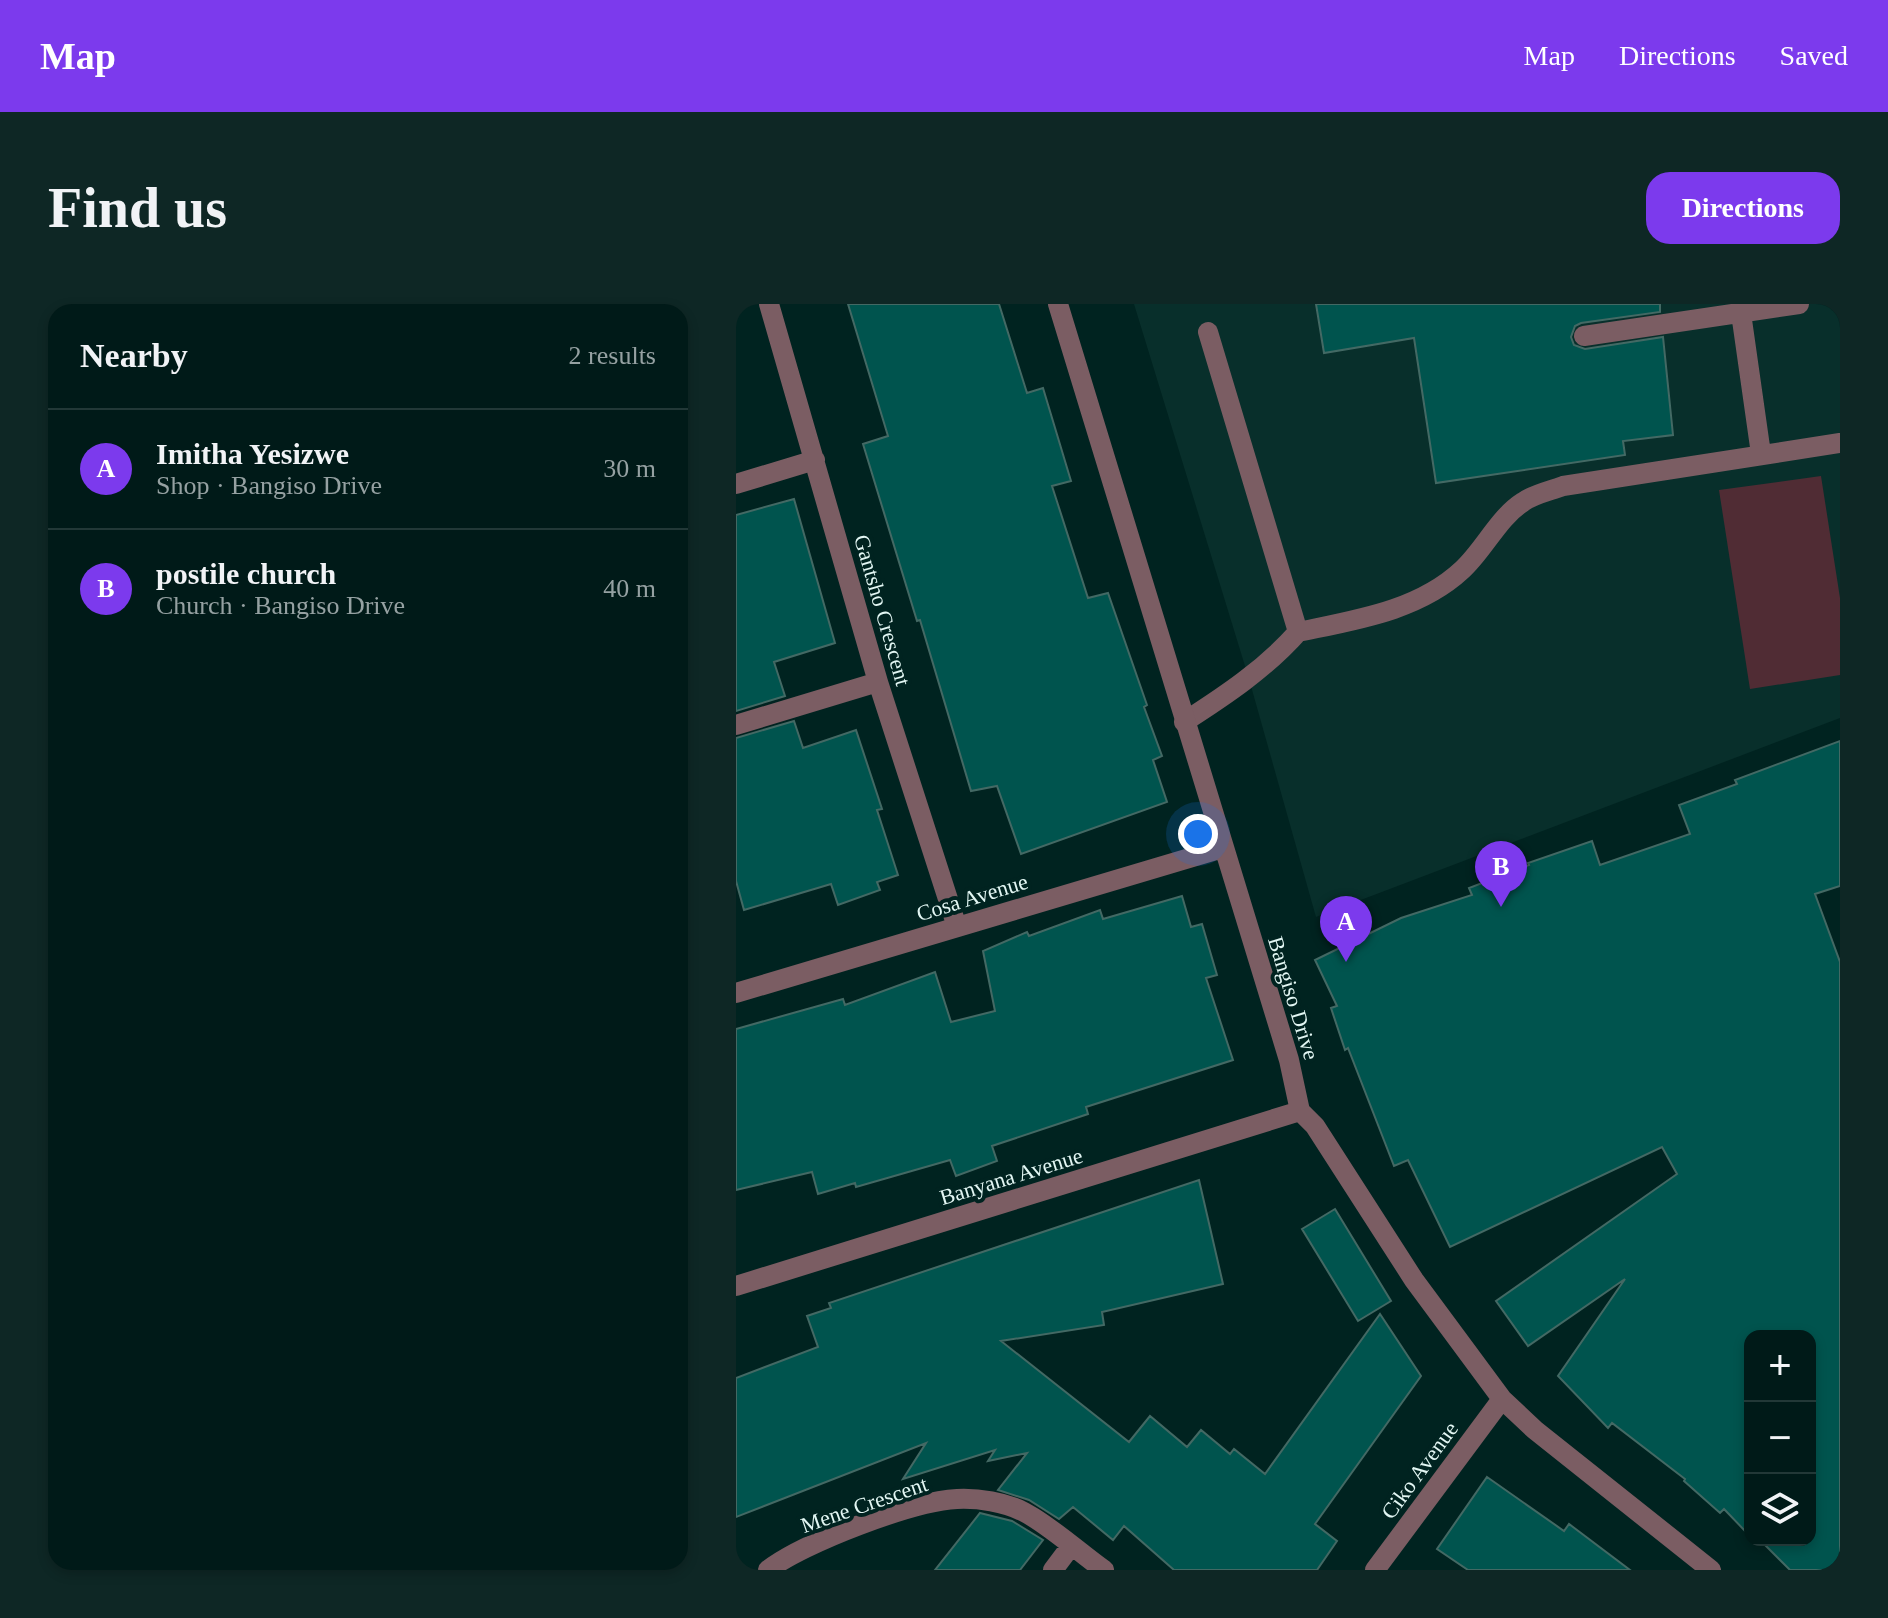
<!DOCTYPE html>
<html lang="en">
<head>
<meta charset="utf-8">
<style>
	body { margin:0; font-family:Georgia,serif; background:#0e2725; color:#f1f3f6 }
	.controls { position:absolute; right:24px; bottom:24px; display:grid; overflow:hidden; border-radius:16px; box-shadow:0 4px 12px #0003 }
	.controls button { width:72px; height:72px; display:grid; place-items:center; padding:0; border:0; border-bottom:2px solid #223837; background:#001a18; color:#f1f3f6; font:40px sans-serif }
	.you { position:absolute; left:462px; top:530px; width:28px; height:28px; margin:-20px; border:6px solid #fff; border-radius:50%; background:#1a73e8; box-shadow:0 0 0 12px #1a73e833 }
	.badge { display:grid; place-items:center; width:52px; height:52px; border-radius:50%; background:#7c3aed; color:#fff; font-size:26px; font-weight:700 }
	.pin { position:absolute; translate:-50% -66px; filter:drop-shadow(0 2px 4px #0008) }
	.pin::after { content:''; position:absolute; top:42px; width:28px; height:24px; background:inherit; clip-path:polygon(0 0,100% 0,50% 100%) }
	.list { margin:0; padding:0; list-style:none }
	h2 { display:flex; justify-content:space-between; align-items:center; height:104px; margin:0; padding:0 32px; font-size:34px }
	h2 small { font-size:26px; font-weight:400; color:#95a1a2 }
	.list li { display:grid; grid-template-columns:52px 1fr auto; gap:24px; align-items:center; box-sizing:border-box; height:120px; padding:0 32px; border-top:2px solid #223837 }
	.list b { display:block; font-size:30px; white-space:nowrap }
	.list p { margin:0; font-size:26px; white-space:nowrap; color:#95a1a2 }
	.list em { font-size:26px; font-style:normal; color:#95a1a2 }
	.icon { flex:none; width:44px; height:44px; fill:none; stroke:currentColor; stroke-width:2; stroke-linecap:round; stroke-linejoin:round }
	.map { position:relative; flex:none; width:1104px; height:1266px; overflow:hidden; border-radius:24px }
	header { display:flex; align-items:center; gap:48px; box-sizing:border-box; height:112px; padding:0 40px; background:#7c3aed; color:#fff }
	header strong { font-size:38px }
	nav { display:flex; gap:44px; margin-inline-start:auto; font-size:28px }
	.intro { display:flex; align-items:center; justify-content:space-between; box-sizing:border-box; height:192px; padding:0 48px }
	h1 { margin:0; font-size:56px }
	.button { padding:20px 36px; border-radius:24px; background:#7c3aed; color:#fff; font-size:28px; font-weight:700 }
	main { display:flex; gap:48px; padding:0 48px }
	aside { flex:1; background:#001a18; border-radius:24px; box-shadow:0 4px 12px #0003 }
	.map>svg:first-child { display:block }
	.built { fill:#082f2b }
	.green { fill:#502c34 }
	.building { fill:#00544e; stroke:#436964; stroke-width:2 }
	.lines { fill:none; stroke-linecap:round; stroke-linejoin:round }
	.service { stroke:#7b5d63; stroke-width:20 }
	.minor { stroke:#7b5d63; stroke-width:20 }
	.labels { text-anchor:middle; stroke-width:8; stroke-linejoin:round; paint-order:stroke }
	.street-label { font-size:22px; fill:#e2f6f3; stroke:#002320 }
</style>
</head>
<body>
<header>
<strong>Map</strong>
<nav><a>Map</a><a>Directions</a><a>Saved</a></nav>
</header>
<div class="intro"><h1>Find us</h1><a class="button">Directions</a></div>
<main>
<aside>
<h2>Nearby<small>2 results</small></h2>
<ul class="list">
<li><span class="badge">A</span><div><b>Imitha Yesizwe</b><p>Shop · Bangiso Drive</p></div><em>30 m</em></li>
<li><span class="badge">B</span><div><b>postile church</b><p>Church · Bangiso Drive</p></div><em>40 m</em></li>
</ul>
</aside>
<div class="map">
<svg width="1104" height="1266" viewBox="0 0 1104 1266">
	<rect width="100%" height="100%" fill="#002320"/>
	<path class="built" d="M 398,0 L 1104,0 L 1104,414 L 580,613 L 513,375 Z"/>
	<path class="green" d="M 1085,172 L 1104,294 L 1104,371 L 1014,385 L 983,186 Z"/>
	<path class="building" d="M 112,0 L 263,0 L 291,89 L 307,84 L 335,177 L 316,182 L 352,294 L 372,289 L 411,401 L 408,403 L 426,452 L 417,456 L 431,498 L 285,550 L 261,482 L 235,487 L 184,316 L 181,317 L 127,140 L 152,132 Z
		M 580,0 L 924,0 L 924,8 L 845,19 L 839,22 L 835,33 L 838,41 L 849,45 L 927,33 L 937,131 L 887,137 L 889,151 L 700,179 L 678,34 L 588,49 Z
		M 58,195 L 99,339 L 38,358 L 49,392 L 0,407 L 0,211 Z
		M 58,417 L 67,444 L 120,426 L 146,505 L 141,506 L 162,571 L 141,578 L 144,586 L 102,601 L 95,580 L 8,606 L 0,577 L 0,434 Z
		M 1104,437 L 1104,582 L 1079,590 L 1104,658 L 1104,1266 L 1054,1266 L 1024,1236 L 1074,1236 L 1074,1032 L 1014,1032 L 1014,1226 L 1011,1229 L 988,1205 L 984,1209 L 948,1177 L 949,1175 L 876,1119 L 872,1124 L 822,1072 L 889,975 L 792,1042 L 760,997 L 941,870 L 926,843 L 714,943 L 672,856 L 658,862 L 612,744 L 609,746 L 595,704 L 601,702 L 579,656 L 665,614 L 736,591 L 733,584 L 793,561 L 792,559 L 856,537 L 864,561 L 954,530 L 943,501 L 1001,480 L 999,476 Z
		M 446,592 L 455,623 L 466,620 L 481,671 L 470,674 L 497,756 L 350,803 L 352,810 L 256,842 L 261,857 L 220,872 L 214,856 L 120,883 L 119,879 L 82,890 L 76,868 L 0,886 L 0,725 L 107,695 L 109,701 L 199,668 L 215,718 L 259,707 L 247,647 L 291,628 L 293,632 L 364,606 L 367,615 Z
		M 463,876 L 487,980 L 366,1008 L 368,1021 L 265,1037 L 393,1138 L 414,1112 L 451,1143 L 465,1126 L 494,1150 L 498,1145 L 529,1170 L 644,1010 L 685,1072 L 579,1220 L 601,1237 L 581,1266 L 438,1266 L 388,1222 L 377,1236 L 337,1203 L 323,1215 L 293,1196 L 262,1186 L 291,1149 L 252,1157 L 259,1146 L 167,1175 L 190,1139 L 0,1213 L 0,1074 L 82,1043 L 71,1012 L 95,1004 L 93,999 Z
		M 599,905 L 655,997 L 622,1017 L 566,925 Z
		M 751,1173 L 828,1227 L 833,1220 L 894,1266 L 732,1266 L 701,1245 Z
		M 244,1209 L 276,1217 L 307,1236 L 284,1266 L 199,1266 Z"/>
	<g class="lines">
		<path class="service" d="M 1005,9 L 1025,150
			M 848,32 L 1063,0
			M 562,328 C 619,316 682,307 726,266 C 748,246 762,214 787,198 C 798,190 814,187 827,182 L 1104,139
			M 448,418 C 490,391 529,365 562,328 L 472,28"/>
		<path class="minor" d="M 33,0 L 142,378 L 221,623
			M 322,0 L 553,756 L 564,807 L 579,822 L 678,976 L 766,1095 L 799,1126 L 975,1266
			M 0,180 L 79,156
			M 0,421 L 142,378
			M 0,689 L 487,544
			M 0,982 L 564,807
			M 32,1266 C 67,1239 177,1197 221,1195 C 242,1194 269,1198 288,1208 C 312,1220 344,1249 368,1266
			M 317,1266 L 335,1242
			M 639,1266 L 766,1095"/>
	</g>
	<g class="labels">
		<g class="street-label">
			<text transform="translate(147 306) rotate(74)" y="8">Gantsho Crescent</text>
			<text transform="translate(236 593) rotate(-17)" y="8">Cosa Avenue</text>
			<text transform="translate(558 694) rotate(73)" y="8">Bangiso Drive</text>
			<text transform="translate(275 872) rotate(-17)" y="8">Banyana Avenue</text>
			<text transform="translate(683 1166) rotate(-54)" y="8">Ciko Avenue</text>
			<text transform="translate(128 1200) rotate(-19)" y="8">Mene Crescent</text>
		</g>
	</g>
</svg>
<div class="controls">
<button>+</button>
<button>−</button>
<button><svg class="icon" aria-label="layers" viewBox="0 0 24 24"><path d="M12 4l9 5-9 5-9-5zM3 14l9 5 9-5"/></svg></button>
</div>
<div class="you"></div>
<div class="pin badge" style="left:610px;top:658px">A</div>
<div class="pin badge" style="left:765px;top:603px">B</div>
</div>
</main>
</body>
</html>
